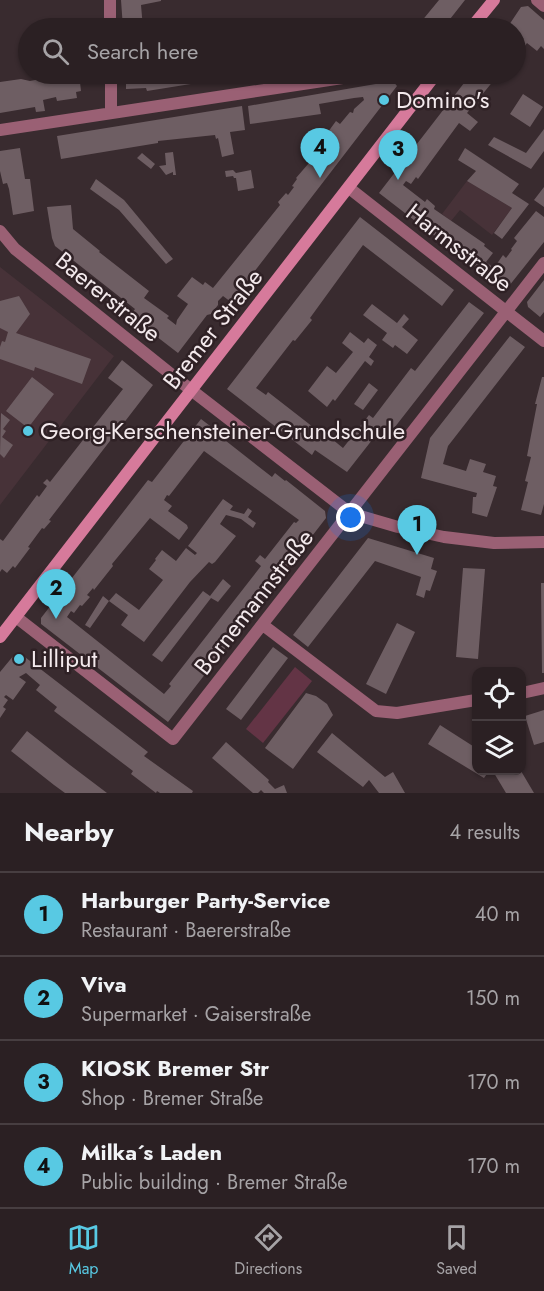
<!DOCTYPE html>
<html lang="en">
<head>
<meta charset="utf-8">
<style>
	body { margin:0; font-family:Jost,sans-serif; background:#372d30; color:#f1f3f6 }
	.controls { position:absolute; right:18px; bottom:18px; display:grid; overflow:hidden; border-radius:12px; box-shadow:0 2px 4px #0004 }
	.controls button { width:54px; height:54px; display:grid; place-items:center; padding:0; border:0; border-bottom:2px solid #473e41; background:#2b2023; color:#f1f3f6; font:30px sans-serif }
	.you { position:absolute; left:351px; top:518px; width:21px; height:21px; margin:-15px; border:4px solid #fff; border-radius:50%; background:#1a73e8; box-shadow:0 0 0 9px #1a73e833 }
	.badge { display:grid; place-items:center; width:39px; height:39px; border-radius:50%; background:#58c9e3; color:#111; font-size:20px; font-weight:700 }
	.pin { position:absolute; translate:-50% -50px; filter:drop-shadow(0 2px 3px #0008) }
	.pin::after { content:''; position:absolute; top:32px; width:21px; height:18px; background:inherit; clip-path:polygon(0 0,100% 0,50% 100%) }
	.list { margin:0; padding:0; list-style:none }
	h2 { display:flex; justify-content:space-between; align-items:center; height:78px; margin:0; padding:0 24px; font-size:26px }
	h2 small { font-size:20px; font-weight:400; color:#a6a3a6 }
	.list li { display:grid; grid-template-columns:39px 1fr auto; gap:18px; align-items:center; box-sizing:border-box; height:84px; padding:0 24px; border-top:2px solid #473e41 }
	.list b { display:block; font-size:22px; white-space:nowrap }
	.list p { margin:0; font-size:20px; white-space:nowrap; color:#a6a3a6 }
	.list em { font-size:20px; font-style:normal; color:#a6a3a6 }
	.icon { flex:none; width:33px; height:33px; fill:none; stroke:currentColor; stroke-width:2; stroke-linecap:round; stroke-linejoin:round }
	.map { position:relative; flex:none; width:544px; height:793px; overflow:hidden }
	.search { position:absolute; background:#2b2023; box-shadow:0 2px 4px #0004; left:18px; right:18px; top:18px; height:66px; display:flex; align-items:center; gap:15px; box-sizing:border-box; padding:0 21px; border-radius:33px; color:#a6a3a6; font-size:22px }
	.sheet { height:414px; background:#2b2023 }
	nav { display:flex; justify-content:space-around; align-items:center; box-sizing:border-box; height:84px; border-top:2px solid #473e41; background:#2b2023; font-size:16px; color:#a6a3a6 }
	nav a { display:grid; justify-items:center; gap:3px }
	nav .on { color:#58c9e3 }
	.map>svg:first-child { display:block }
	.built { fill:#473238 }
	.green { fill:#633445 }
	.building { fill:#6e5e63; fill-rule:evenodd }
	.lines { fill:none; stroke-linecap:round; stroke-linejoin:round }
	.street { stroke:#9a6074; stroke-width:12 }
	.secondary { stroke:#d67a9b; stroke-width:12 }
	.poi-dot { fill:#58c9e3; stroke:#2f2125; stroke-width:2 }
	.labels { text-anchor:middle; stroke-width:5; stroke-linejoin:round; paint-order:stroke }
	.poi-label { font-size:24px; fill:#f3e9ec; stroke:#2f2125; text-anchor:start }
	.street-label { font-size:24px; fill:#f3e9ec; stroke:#2f2125 }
</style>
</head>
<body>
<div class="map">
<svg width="544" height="793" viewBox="0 0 544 793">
	<rect width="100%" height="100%" fill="#392b2f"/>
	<path class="built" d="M 467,181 L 512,208 L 492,235 L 460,210 L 451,221 L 442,214 Z
		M 0,267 L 114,356 L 0,505 Z"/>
	<path class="green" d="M 295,667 L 312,681 L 263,743 L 246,729 Z"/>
	<path class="building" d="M 121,0 L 161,0 L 161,1 L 141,5 L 143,28 L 123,28 Z
		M 439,0 L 465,0 L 443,28 L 416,28 Z
		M 528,6 L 544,20 L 544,49 L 541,46 L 537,51 L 527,43 L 516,58 L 516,28 L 507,28 L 521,7 Z
		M 53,74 L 85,74 L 86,81 L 80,82 L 81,91 L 76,92 L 77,98 L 57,101 L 56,97 L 43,100 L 45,111 L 36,112 L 35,107 L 0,113 L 0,82 L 21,79 L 30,81 L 40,79 L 53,75 Z
		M 126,74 L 247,74 L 247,75 L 147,91 L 146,88 L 126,89 Z
		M 471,74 L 499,74 L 467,113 L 478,122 L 470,131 L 459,123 L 418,179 L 416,177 L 411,184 L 406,181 L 403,185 L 425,202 L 427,199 L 435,206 L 434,209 L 485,244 L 484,246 L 493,253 L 486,262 L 494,268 L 503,255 L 506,258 L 512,250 L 511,249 L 517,241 L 514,238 L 536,211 L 544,217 L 544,242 L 509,286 L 502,288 L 379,193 Z
		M 393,81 L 397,86 L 231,302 L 223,296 L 218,301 L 218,305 L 211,314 L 207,315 L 178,353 L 130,316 L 135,309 L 55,246 L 52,238 L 47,207 L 71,205 L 73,229 L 100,251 L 99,252 L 149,291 L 144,298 L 169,316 L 167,318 L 176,325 L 177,320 L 188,304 L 177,296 L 192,277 L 203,285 L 205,282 L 213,288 L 280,205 L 278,202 L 286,193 L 288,195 L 294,187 L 292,186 L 297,179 L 296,178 L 315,156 L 308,150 L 319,138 L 323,131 L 330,137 L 331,135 L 328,132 L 336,121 L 340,124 L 350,112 L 353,113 L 354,109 L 364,100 L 363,97 L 354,98 L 319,104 L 321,114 L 250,124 L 248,106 Z
		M 523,94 L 543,107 L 530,127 L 510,114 Z
		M 242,106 L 245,130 L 230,132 L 234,154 L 222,157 L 218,138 L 216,139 L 215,135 L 158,141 L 158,143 L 61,159 L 57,136 Z
		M 544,129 L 544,151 L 531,169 L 488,145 L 494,137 L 526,153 Z
		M 20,148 L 25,179 L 30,179 L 34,211 L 13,215 L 9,189 L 7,183 L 3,184 L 0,171 L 0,151 Z
		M 465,148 L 519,184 L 512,193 L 529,204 L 502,239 L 494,233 L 512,208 L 467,181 L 476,171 L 458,160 Z
		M 173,152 L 176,175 L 173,175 L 173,172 L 166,175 L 159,166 L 166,165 L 165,153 Z
		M 142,153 L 155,164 L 151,169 L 137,158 Z
		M 233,170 L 236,173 L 251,170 L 254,188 L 238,191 L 236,178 L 234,178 L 233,176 L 226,177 L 225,171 Z
		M 96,179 L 124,200 L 173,259 L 166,264 L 119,210 L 90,189 Z
		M 544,187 L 544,207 L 534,200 Z
		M 360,217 L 454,290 L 442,306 L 363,245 L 310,318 L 312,320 L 295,341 L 293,340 L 256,388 L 266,395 L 268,392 L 322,434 L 326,437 L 327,435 L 343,448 L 369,415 L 373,418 L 411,368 L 415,371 L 469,302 L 484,313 L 391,432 L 383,426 L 347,472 L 315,450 L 312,455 L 227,389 Z
		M 544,280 L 544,312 L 540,317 L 528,307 L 527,302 Z
		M 19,296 L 30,314 L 16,333 L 91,359 L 82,384 L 35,367 L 34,371 L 0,359 L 0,347 L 2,341 L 5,342 L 8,332 L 0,328 L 0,301 Z
		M 372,304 L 397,323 L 404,314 L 409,319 L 402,327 L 418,340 L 407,354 L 395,345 L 393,348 L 382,340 L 387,333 L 363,315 Z
		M 350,332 L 364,343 L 368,338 L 377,345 L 369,357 L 374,361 L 371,366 L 365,361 L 335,401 L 333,399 L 327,407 L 308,391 L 327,366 L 336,373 L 353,352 L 342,343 Z
		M 510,336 L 525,347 L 448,446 L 443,464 L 466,471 L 470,459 L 486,464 L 483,472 L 496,476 L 493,486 L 497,487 L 487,517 L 472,513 L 473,497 L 476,497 L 477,493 L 421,478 L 430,438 Z
		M 122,360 L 153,385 L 49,520 L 51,521 L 44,529 L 42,528 L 28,547 L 30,548 L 15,568 L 13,566 L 7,573 L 2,569 L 0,572 L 0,539 L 3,541 L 37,495 L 39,497 L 47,486 L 43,483 L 47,479 L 50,482 L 123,389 L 108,378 Z
		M 32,377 L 54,394 L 28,428 L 6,411 Z
		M 542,377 L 544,377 L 544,504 L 541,515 L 521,510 L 528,482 L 525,481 L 531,457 L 527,456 L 537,404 L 535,404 Z
		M 369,383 L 378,390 L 363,410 L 354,404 Z
		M 1,413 L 10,420 L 3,429 L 6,431 L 2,437 L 13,445 L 4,458 L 0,454 Z
		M 201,419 L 218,432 L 215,436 L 219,439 L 221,437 L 272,477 L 275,473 L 285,481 L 286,480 L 325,511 L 326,518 L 168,722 L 41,624 L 41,618 L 148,480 L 152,482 ZM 204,451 L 299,520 L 296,523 L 294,522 L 265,559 L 260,555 L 255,561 L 261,566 L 169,684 L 171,686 L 164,694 L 67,617 L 71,611 L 74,613 L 80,605 L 82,606 L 90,597 L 87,595 L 93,588 L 94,590 L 113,566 L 112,564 L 150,518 L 179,540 L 188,528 L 187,525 L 168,511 L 172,506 L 164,500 L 167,495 L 169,496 Z
		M 223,499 L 233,506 L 230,510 L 244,514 L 248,508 L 252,511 L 248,517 L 256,523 L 253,528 L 241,519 L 226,515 L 220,524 L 236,536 L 215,562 L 212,564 L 209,562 L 190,582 L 144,642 L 121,625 L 128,615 L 109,601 L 116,593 L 139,610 L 163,580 L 149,569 L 156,560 L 155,559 L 162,550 L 176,561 L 186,548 L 195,555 L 197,553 L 188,546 Z
		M 368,538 L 434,558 L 431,569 L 437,571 L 430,591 L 426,590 L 424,598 L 416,595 L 421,577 L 375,561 L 308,647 L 293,635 Z
		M 463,568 L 485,569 L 478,659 L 456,657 Z
		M 223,579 L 231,586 L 218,602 L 211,598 L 162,662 L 152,655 L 203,591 L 210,596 Z
		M 541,583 L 544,583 L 544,673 L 542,673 Z
		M 103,596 L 109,601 L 90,628 L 85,625 Z
		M 397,623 L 415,632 L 386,694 L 366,684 Z
		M 273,647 L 288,658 L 241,720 L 226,709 Z
		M 21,654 L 148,752 L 144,756 L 193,791 L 192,793 L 160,793 L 157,791 L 156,793 L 131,774 L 133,771 L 54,711 L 57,707 L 36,690 L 40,685 L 26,673 L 19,677 L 26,682 L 13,700 L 6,695 L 4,697 L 8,700 L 3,707 L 6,709 L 0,718 L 0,672 L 14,655 Z
		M 306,693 L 316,696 L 327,704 L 333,715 L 293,769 L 265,748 Z
		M 544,710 L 544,742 L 534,745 L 525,716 Z
		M 440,725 L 476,748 L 476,770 L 489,771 L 484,778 L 428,744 Z
		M 27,731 L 70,765 L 107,793 L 65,793 L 54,785 L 11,751 Z
		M 332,733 L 385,777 L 393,772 L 405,793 L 379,793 L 369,780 L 363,787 L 317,752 Z
		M 226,742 L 269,780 L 268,782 L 275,789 L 284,785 L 287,793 L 264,793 L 261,790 L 258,793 L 253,793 L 212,758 Z
		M 490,771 L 521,771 L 534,793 L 506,793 L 494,773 Z"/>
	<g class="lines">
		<path class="street" d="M 110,0 L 110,28
			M 537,0 L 544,6
			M 111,74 L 111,113
			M 422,74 L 431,79
			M 0,130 L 369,74
			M 349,188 L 544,341
			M 0,231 L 15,249 L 177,379 L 350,513 L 398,527 L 444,537 L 494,543 L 544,542
			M 16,617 L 173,739 L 544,263
			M 263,625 L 376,711 L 397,713 L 476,700
			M 522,693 L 544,688"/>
		<path class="secondary" d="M 471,28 L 494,0
			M 0,637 L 436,74"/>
	</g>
	<g class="poi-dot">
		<circle cx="384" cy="100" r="6"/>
		<circle cx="28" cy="431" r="6"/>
		<circle cx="19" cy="659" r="6"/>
	</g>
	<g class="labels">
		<g class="poi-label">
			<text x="396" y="108">Domino's</text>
			<text x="40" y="439">Georg-Kerschensteiner-Grundschule</text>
			<text x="31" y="667">Lilliput</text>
		</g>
		<g class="street-label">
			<text transform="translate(459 248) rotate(38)" y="8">Harmsstraße</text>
			<text transform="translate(108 297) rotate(39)" y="8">Baererstraße</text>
			<text transform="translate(213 329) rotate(-52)" y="8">Bremer Straße</text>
			<text transform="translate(254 602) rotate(-52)" y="8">Bornemannstraße</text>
		</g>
	</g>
</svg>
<div class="controls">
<button><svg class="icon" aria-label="locate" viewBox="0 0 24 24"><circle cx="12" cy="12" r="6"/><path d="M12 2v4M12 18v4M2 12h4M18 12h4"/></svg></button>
<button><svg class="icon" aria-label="layers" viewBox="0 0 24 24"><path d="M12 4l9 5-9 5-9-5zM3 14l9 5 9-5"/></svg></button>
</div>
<div class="you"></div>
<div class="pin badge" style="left:417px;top:555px">1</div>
<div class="pin badge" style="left:56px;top:619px">2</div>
<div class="pin badge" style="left:398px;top:180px">3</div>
<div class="pin badge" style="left:320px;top:178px">4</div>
<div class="search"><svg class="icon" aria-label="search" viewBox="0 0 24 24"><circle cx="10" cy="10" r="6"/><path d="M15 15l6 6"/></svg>Search here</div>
</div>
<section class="sheet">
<h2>Nearby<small>4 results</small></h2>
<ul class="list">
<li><span class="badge">1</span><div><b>Harburger Party-Service</b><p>Restaurant · Baererstraße</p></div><em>40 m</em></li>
<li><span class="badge">2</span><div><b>Viva</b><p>Supermarket · Gaiserstraße</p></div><em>150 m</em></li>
<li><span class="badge">3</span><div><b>KIOSK Bremer Str</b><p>Shop · Bremer Straße</p></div><em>170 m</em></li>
<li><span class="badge">4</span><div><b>Milka´s Laden</b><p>Public building · Bremer Straße</p></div><em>170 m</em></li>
</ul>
</section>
<nav>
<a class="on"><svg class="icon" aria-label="map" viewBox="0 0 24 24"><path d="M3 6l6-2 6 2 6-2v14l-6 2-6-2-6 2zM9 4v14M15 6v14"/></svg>Map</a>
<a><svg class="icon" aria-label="directions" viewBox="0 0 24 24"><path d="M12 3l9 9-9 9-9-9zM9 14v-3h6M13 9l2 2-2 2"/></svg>Directions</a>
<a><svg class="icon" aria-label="saved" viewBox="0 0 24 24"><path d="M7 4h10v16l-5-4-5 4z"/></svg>Saved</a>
</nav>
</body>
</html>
